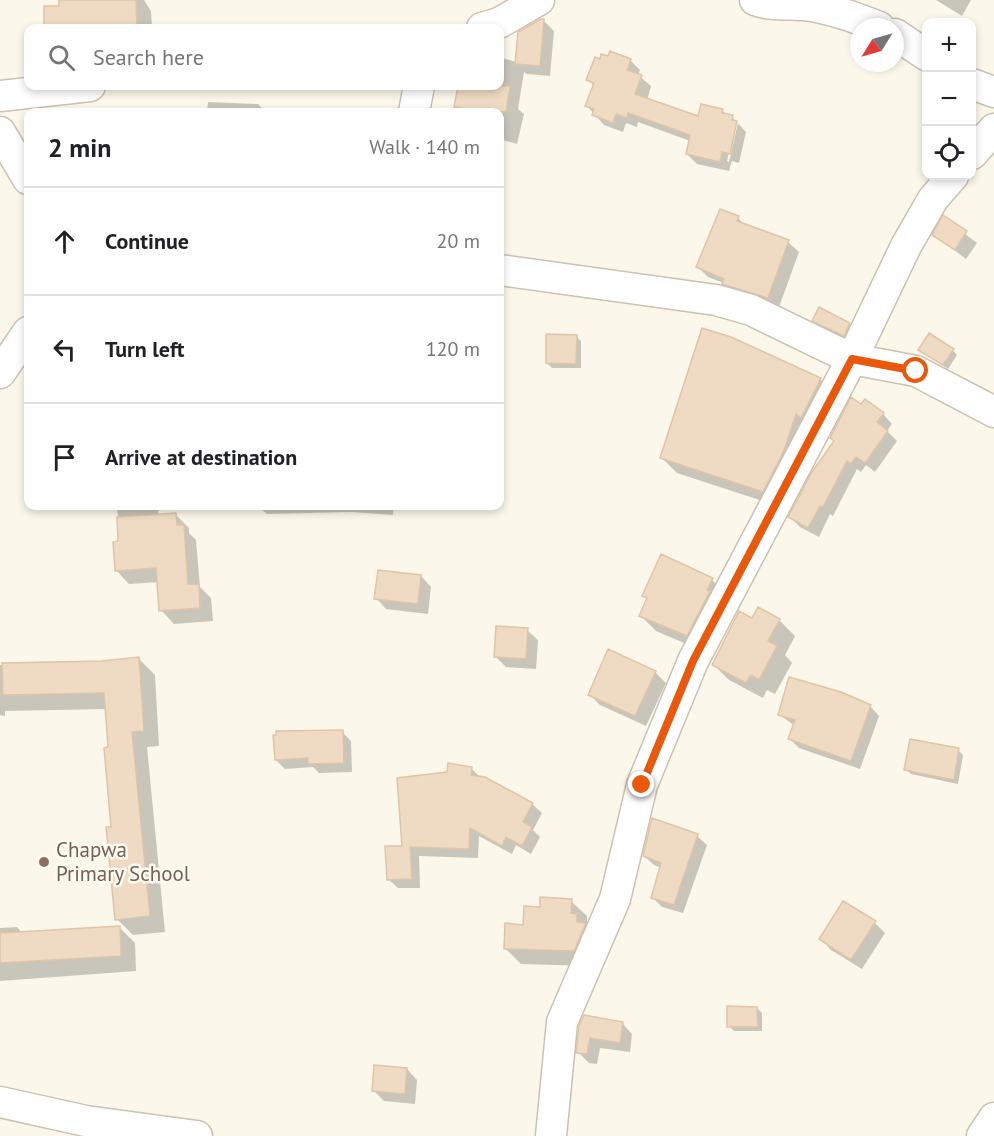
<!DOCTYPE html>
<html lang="en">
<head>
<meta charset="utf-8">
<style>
	body { margin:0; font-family:"PT Sans",sans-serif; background:#f6f6f6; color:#202124 }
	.controls { position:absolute; right:18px; top:18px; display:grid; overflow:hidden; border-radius:12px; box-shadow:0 3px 9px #0003 }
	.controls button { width:54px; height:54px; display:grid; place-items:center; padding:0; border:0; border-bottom:2px solid #e0e0e0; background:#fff; color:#202124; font:30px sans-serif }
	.compass { position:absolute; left:850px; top:18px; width:54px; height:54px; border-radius:50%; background:#fff; box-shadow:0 3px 9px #0003; rotate:233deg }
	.stop { position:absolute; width:18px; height:18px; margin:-14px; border:4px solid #ea580c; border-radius:50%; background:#fff }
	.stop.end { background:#ea580c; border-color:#fff; box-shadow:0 2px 6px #0008 }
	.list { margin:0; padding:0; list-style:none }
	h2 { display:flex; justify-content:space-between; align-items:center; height:78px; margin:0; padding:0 24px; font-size:26px }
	h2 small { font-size:20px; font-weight:400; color:#757577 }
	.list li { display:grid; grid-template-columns:39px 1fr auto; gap:18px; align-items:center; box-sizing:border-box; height:108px; padding:0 24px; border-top:2px solid #e0e0e0 }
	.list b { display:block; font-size:22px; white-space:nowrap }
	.list em { font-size:20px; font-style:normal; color:#757577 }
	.icon { flex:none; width:33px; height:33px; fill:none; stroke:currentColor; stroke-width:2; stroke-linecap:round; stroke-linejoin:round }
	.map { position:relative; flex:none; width:994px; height:1136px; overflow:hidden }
	.search { position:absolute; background:#fff; box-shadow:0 3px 9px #0003; left:24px; top:24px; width:480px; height:66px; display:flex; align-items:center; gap:15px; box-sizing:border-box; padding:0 21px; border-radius:12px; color:#757577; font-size:22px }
	.panel { position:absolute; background:#fff; box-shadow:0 3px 9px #0003; left:24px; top:108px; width:480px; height:402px; border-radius:12px }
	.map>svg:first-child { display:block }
	.shadow { fill:#0003; fill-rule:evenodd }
	.building { fill:#efdbc3; stroke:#e0c5a5; stroke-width:1.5 }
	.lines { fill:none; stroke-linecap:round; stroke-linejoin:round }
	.minor-casing { stroke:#cdc1b0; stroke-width:33 }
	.minor { stroke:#fff; stroke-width:30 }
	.route { stroke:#ea580c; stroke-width:8 }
	.education-dot { fill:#8d6e63; stroke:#fefbf0; stroke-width:2 }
	.labels { text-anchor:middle; stroke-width:5; stroke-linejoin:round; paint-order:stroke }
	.education-label { font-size:21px; fill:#785e54; stroke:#fefbf0; text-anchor:start }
</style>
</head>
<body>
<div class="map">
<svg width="994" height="1136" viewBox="0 0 994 1136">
	<rect width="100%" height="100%" fill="#fbf7ea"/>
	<path class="shadow" d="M 61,0 L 144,0 L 151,11 L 152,28 L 46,28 L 45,7 L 61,7 Z
		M 936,0 L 971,0 L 962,16 Z
		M 544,21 L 554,31 L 550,76 L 527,74 L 524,72 L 518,109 L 524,114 L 517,144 L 503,140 L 500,150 L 500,112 L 457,112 L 460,86 L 500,86 L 500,57 L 516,62 Z
		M 630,60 L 640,70 L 638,75 L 651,86 L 647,100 L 699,118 L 722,111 L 732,117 L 746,132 L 739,163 L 732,161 L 729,171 L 697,164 L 687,154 L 690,141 L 638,122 L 637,127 L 626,123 L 623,132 L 604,125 L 587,106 L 594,86 L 588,80 L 600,61 ZM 735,123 L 738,123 L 729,162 L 727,161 Z
		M 208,102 L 258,104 L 266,112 L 207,112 Z
		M 738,218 L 746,226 L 788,242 L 799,252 L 779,307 L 734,294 L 724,283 L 708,277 L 698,267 Z
		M 944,218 L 977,243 L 966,259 L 934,235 Z
		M 814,320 L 849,324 L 860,335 L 855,345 L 825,331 Z
		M 576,336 L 581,341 L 581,368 L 552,368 L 547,363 Z
		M 920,350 L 953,351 L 957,355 L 948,369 Z
		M 820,379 L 835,394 L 778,506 L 677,473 L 662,458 Z
		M 861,406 L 883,414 L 892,424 L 887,431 L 897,441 L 875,472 L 866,465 L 861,472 L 857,469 L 833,516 L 830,514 L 819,537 L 800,527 L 790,517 Z
		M 117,506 L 159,506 L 158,515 L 175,514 L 189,528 L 189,533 L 196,540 L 200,587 L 211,598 L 213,621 L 174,624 L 161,610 L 159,582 L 129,584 L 116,570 L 120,543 Z
		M 258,506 L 394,506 L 393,515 L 351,512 L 267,514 Z
		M 421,576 L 431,587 L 428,614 L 386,609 L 376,598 Z
		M 712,580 L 728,596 L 703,651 L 656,631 L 640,615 L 648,600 L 644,596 Z
		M 753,620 L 779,620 L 795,636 L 785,655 L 792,663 L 775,694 L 767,690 L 763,698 L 729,680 L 713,664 Z
		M 527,630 L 538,640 L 536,669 L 506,667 L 496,657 Z
		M 139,659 L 155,675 L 159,746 L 147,747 L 165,932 L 133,935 L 117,919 L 107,709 L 5,711 L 5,716 L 0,715 L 0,665 L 102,663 Z
		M 655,672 L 666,683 L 646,726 L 600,705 L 590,695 Z
		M 870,706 L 879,716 L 860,769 L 799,748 L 790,739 L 795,726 L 780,715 Z
		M 342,732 L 351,741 L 352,772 L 319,773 L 313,767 L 285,769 L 276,760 Z
		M 958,750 L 963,755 L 958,784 L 911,774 L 906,769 Z
		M 472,769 L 481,778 L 532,804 L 542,813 L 533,830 L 540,837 L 531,854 L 516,845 L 512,854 L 479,836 L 478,858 L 419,856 L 420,888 L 398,888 L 388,879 L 404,847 Z
		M 697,836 L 707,845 L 683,913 L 662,907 L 653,898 L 661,868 L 654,865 L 644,856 Z
		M 571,901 L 587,916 L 587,925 L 601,940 L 590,966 L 521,964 L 505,948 L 541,909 Z
		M 875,923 L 885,933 L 862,969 L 831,950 L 821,939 Z
		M 17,927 L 22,933 L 119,927 L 135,943 L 136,971 L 0,981 L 0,928 Z
		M 757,1008 L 762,1013 L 762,1031 L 734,1031 L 729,1026 Z
		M 622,1023 L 632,1034 L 630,1052 L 600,1048 L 597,1064 L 589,1063 L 578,1052 L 580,1027 Z
		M 407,1069 L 417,1080 L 415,1104 L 384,1101 L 373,1090 Z"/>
	<path class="building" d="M 59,0 L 136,0 L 137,28 L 44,28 L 44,6 L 59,6 Z
		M 541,19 L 544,19 L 540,66 L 515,64 L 518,32 Z
		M 610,51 L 631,59 L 627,70 L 642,75 L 635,94 L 698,116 L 701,104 L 723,109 L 722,113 L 733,115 L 732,120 L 737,121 L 730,154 L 722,152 L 720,162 L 686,154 L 690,135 L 628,113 L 627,118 L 616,114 L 613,123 L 592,115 L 594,109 L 585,106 L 594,83 L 586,80 L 595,57 L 600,59 L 601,54 L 608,56 Z
		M 458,86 L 510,86 L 506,112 L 485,112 L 454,107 Z
		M 720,209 L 739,216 L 737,221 L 789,240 L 768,298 L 722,284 L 724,279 L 696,267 Z
		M 943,215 L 967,231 L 955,250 L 932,235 Z
		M 819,307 L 850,323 L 844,336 L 812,321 Z
		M 702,328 L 731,337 L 821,378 L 801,418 L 796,414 L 784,450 L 763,492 L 660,458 Z
		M 929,333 L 954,349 L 943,365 L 918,350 Z
		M 546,334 L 577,335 L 576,364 L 546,363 Z
		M 851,397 L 861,404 L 865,399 L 884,413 L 877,422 L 888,431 L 865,463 L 856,457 L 851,464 L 847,461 L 823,507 L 820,506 L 808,528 L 788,517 L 812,472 L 834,441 L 830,438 Z
		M 176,513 L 177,525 L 184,525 L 188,584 L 199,584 L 200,608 L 159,611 L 156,568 L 115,571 L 113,542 L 118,541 L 117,517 Z
		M 661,554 L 713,578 L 707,590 L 710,591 L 687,636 L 639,616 L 647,598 L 642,596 Z
		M 378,570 L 421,575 L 418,604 L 374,599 Z
		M 758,607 L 780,619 L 768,641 L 777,646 L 759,680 L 751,675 L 746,683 L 712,665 L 739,611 L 752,618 Z
		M 496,626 L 528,628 L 526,659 L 494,657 Z
		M 608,649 L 656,671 L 635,716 L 588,695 Z
		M 139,657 L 144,731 L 132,732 L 150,916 L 115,920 L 106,827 L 111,827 L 104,748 L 108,747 L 104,693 L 3,695 L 2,663 L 102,661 Z
		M 789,677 L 841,692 L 871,705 L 851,761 L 788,739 L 795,720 L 778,715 Z
		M 343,730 L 344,763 L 308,764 L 308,758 L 275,760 L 273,735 L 276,735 L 276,731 Z
		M 910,739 L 959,748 L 954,780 L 904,770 Z
		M 448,763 L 472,767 L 471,775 L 485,777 L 533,803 L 523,822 L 532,827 L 522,846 L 506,837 L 502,846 L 470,828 L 469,849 L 410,847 L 412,879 L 387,880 L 385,846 L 402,846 L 397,778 L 447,772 Z
		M 652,818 L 698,834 L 674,905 L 651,898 L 661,863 L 643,856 Z
		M 540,897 L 572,899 L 571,913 L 577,914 L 577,922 L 586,923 L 574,951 L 504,949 L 505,923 L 523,925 L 524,906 L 540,907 Z
		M 843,901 L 876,921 L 851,960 L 819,939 Z
		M 120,926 L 121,956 L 0,963 L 0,933 Z
		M 727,1006 L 757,1007 L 758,1027 L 727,1027 Z
		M 584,1015 L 623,1022 L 620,1043 L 590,1038 L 587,1054 L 576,1053 L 579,1026 Z
		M 374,1065 L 407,1068 L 405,1094 L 372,1091 Z"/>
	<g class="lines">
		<defs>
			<path id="minor" d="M 755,0 C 773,7 792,3 811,6 C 835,10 857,18 879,27
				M 482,28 L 499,23 L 539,0
				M 895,34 L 926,55
				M 972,84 L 994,92
				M 0,96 L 90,86
				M 414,112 L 419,86
				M 0,132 L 28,179
				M 972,154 L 994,129
				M 500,270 L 716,300 L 751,310 L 852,359 L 916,371 L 994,412
				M 0,373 L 28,332
				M 0,1102 L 86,1121 L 197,1136
				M 551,1136 L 562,1022 L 615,899 L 642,785 L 693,661 L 852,359 L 906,246 L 933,199 L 953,176
				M 982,1136 L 994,1118"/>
		</defs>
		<use href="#minor" class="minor-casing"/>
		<use href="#minor" class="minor"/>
	</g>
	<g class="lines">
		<path class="route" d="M 642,785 L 693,661 L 852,359 L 916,371"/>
	</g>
	<circle class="education-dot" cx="44" cy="862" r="6"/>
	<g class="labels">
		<g class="education-label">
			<text x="56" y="857">Chapwa<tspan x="56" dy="24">Primary School</tspan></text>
		</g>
	</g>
</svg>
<div class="controls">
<button>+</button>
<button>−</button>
<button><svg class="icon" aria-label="locate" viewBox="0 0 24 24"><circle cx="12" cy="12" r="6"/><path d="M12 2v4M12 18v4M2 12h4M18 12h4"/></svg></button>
</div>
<svg class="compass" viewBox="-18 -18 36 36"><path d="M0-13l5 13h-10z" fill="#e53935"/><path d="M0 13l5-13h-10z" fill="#757577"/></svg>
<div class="stop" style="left:916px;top:371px"></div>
<div class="stop end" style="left:642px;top:785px"></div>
<div class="search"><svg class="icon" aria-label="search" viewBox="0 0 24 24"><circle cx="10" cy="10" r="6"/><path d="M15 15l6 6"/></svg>Search here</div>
<section class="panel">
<h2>2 min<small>Walk · 140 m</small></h2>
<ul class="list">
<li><svg class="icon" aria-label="ahead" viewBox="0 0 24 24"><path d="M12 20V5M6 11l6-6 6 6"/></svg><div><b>Continue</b></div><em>20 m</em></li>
<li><svg class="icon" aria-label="left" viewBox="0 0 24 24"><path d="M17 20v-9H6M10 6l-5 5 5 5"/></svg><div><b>Turn left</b></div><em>120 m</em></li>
<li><svg class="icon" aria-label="arrive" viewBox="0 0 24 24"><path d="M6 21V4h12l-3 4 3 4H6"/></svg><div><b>Arrive at destination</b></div></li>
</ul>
</section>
</div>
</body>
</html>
